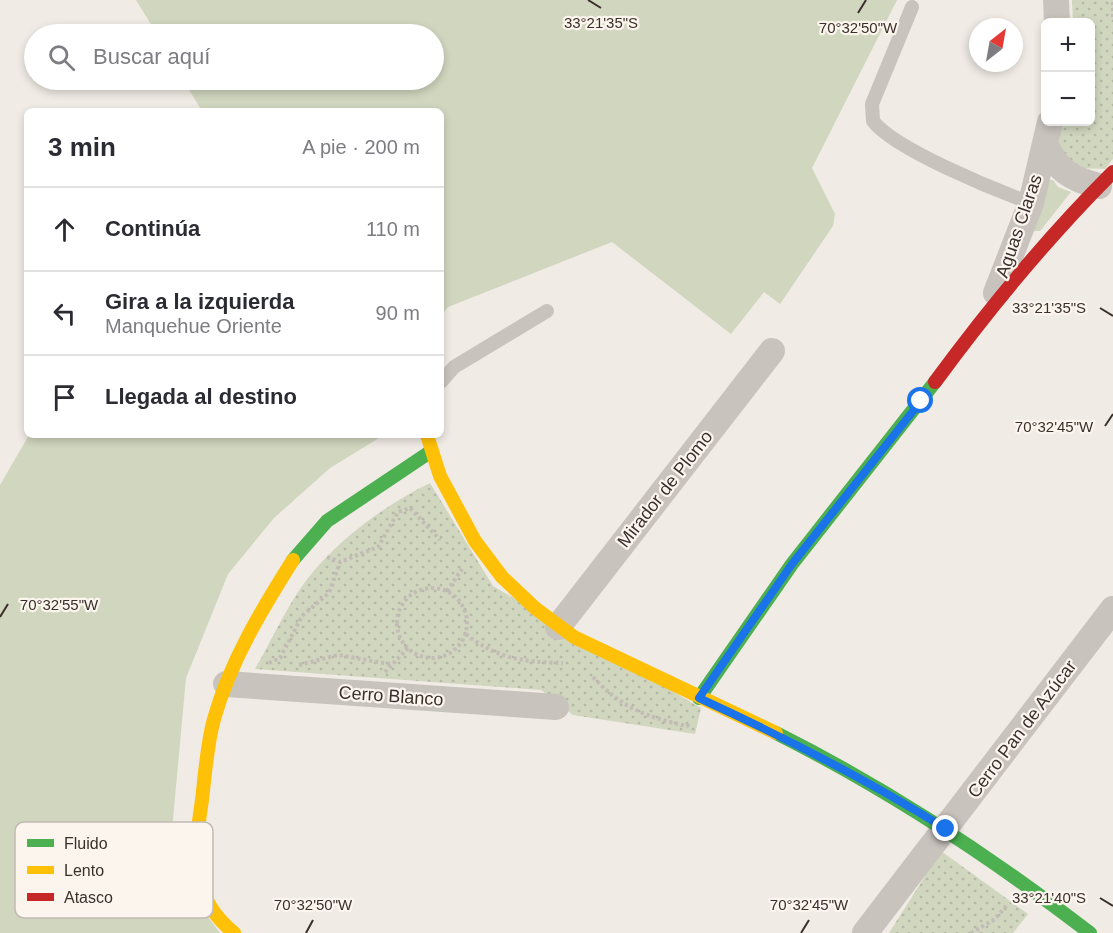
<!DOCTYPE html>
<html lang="es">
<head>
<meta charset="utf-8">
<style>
	body { margin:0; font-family:Arial,sans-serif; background:#f2f2f3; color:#2b2b33 }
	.controls { position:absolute; right:18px; top:18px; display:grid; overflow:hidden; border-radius:9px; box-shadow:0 3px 9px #0003 }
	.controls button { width:54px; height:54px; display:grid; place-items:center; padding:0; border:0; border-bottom:2px solid #e1e1e2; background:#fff; color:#2b2b33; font:30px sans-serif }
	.compass { position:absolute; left:969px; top:18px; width:54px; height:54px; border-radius:50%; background:#fff; box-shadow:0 3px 9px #0003; rotate:31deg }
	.stop { position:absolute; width:18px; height:18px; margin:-14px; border:4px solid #1a73e8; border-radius:50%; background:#fff }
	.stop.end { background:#1a73e8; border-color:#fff; box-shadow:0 2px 6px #0008 }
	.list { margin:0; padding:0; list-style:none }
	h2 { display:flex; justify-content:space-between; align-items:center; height:78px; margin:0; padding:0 24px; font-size:26px }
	h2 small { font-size:20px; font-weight:400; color:#7c7c81 }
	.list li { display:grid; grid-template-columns:39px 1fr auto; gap:18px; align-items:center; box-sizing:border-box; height:84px; padding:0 24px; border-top:2px solid #e1e1e2 }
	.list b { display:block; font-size:22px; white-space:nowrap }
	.list p { margin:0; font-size:20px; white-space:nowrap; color:#7c7c81 }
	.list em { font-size:20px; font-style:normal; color:#7c7c81 }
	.icon { flex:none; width:33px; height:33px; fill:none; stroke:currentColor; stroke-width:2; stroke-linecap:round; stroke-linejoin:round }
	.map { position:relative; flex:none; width:1113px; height:933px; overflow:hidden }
	.search { position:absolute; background:#fff; box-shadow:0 3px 9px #0003; left:24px; top:24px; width:420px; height:66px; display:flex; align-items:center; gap:15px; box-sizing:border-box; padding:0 21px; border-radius:33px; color:#7c7c81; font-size:22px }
	.panel { position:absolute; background:#fff; box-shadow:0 3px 9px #0003; left:24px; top:108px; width:420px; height:330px; border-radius:9px }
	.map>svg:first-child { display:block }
	.grass { fill:#d1d6bf }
	.park { fill:url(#park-dots) }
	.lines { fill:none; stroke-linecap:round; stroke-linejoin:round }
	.path { stroke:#c2bbb6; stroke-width:4; stroke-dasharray:3 3; stroke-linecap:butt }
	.lane { stroke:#c9c3be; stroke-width:14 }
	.street { stroke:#c9c3be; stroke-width:26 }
	.fast { stroke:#4caf50; stroke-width:14 }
	.slow { stroke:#ffc107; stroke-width:14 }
	.jam { stroke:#c62828; stroke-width:14 }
	.route { stroke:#1a73e8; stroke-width:8 }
	.ticks { fill:none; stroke:#3b302b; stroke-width:2 }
	.labels { text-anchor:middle; stroke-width:4.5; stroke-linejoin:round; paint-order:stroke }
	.street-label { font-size:18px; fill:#3b302b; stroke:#fbf5ee }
	.key { fill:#fbf5ee; stroke:#c1bab4; stroke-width:1.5 }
	.key-label { font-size:16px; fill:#3b302b }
	.ticks-label { font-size:15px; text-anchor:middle; fill:#3b302b; stroke:#fbf5ee; stroke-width:4.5; stroke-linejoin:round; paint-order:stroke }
</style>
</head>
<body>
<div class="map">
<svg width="1113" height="933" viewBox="0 0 1113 933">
	<defs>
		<pattern id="park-dots" width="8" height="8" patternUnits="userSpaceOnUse" patternTransform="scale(1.5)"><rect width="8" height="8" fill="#d1d6bf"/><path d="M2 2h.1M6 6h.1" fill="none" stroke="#b4b8a4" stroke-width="1.8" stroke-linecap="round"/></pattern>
	</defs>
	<rect width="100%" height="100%" fill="#f0ebe5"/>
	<path class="grass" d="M 136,0 L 897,0 L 812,168 L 835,214 L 833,226 L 780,304 L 764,292 L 731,334 L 612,242 L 448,307 L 441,316 L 441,111 L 202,111 L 183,80 L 434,80 L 434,34 L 157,34 Z
		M 1049,180 L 1053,180 L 1058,187 L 1071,192 L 1040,231 L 1033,231 Z
		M 29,435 L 384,435 L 330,468 L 274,518 L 228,574 L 186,678 L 172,830 L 184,885 L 220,933 L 0,933 L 0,485 Z"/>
	<path class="park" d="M 1072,0 L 1113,0 L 1113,159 L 1105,169 L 1076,168 L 1055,151 L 1062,122 L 1090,122 L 1090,22 L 1073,22 Z
		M 430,483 L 493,586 L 701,708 L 695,734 L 573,715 L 541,690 L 255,669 C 272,640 287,605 308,578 C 339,539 385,505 430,483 Z
		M 941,851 L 1028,914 L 1013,933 L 889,933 Z"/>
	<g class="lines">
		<path class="path" d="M 1113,2 L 1113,17
			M 327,557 L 340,562
			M397 623a35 35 0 1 1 70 0a35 35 0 1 1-70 0Z
			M 447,591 L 462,569
			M 466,634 C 497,659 524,662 563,663
			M 269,663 L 280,658 L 302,616 L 329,593 L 340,562 L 378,547 L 398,512 L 410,508 L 440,540
			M 299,665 L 338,655 L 390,664
			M 385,672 L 408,648
			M 593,677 C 622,708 646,717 687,726 L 690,721
			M 971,933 L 995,919 L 1008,904"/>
		<path class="lane" d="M 912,7 L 872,104 L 873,121 C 894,149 995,190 1031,203
			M 441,382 L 454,367 L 547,311"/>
		<path class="street" d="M 1056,0 L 1057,22
			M 1045,144 C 1057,170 1071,179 1099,186
			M 996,293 L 1031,203 L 1050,122
			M 558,627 L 772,351
			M 226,684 L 556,707
			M 865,933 L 1113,609"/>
		<path class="fast" d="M 293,560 L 327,521 L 430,452
			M 699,698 L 792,564 L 935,382
			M 776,733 C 888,789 991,857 1090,933"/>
		<path class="slow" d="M 427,435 L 440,476 L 475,541 L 502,577 L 535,608 L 574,637 L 776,733
			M 234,933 C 188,895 194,854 202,800 C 205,774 207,744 214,719 C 230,662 262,609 293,560"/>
		<path class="jam" d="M 935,382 C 990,307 1047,238 1113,172"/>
	</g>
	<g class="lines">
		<path class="route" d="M 921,401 L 792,564 L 699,698 C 784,737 866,779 946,829"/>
	</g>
	<path class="ticks" d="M 588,0 L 601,8M 858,13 L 866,0M 1100,308 L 1113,316M 1105,426 L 1113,414M 0,617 L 8,604M 1100,898 L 1113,906M 306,933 L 313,920M 801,933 L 809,920"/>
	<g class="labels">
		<g class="street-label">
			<text transform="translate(1019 226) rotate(-71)" y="6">Aguas Claras</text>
			<text transform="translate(665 489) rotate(-52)" y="6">Mirador de Plomo</text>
			<text transform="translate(391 696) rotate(4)" y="6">Cerro Blanco</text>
			<text transform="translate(1022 729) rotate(-53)" y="6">Cerro Pan de Azúcar</text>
		</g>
	</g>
	<rect x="15" y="822" width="198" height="96" rx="9" class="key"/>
	<rect x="27" y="839" width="27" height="8" fill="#4caf50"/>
	<rect x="27" y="866" width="27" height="8" fill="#ffc107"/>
	<rect x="27" y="893" width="27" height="8" fill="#c62828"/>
	<g class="key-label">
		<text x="64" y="849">Fluido</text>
		<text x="64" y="876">Lento</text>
		<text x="64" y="903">Atasco</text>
	</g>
	<g class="ticks-label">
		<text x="601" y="28">33°21'35"S</text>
		<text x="858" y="33">70°32'50"W</text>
		<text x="1049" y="313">33°21'35"S</text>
		<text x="1054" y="432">70°32'45"W</text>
		<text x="59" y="610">70°32'55"W</text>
		<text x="1049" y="903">33°21'40"S</text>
		<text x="313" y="910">70°32'50"W</text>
		<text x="809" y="910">70°32'45"W</text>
	</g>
</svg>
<div class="controls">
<button>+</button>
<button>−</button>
</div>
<svg class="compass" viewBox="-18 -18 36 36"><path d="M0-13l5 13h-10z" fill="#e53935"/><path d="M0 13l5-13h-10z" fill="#7c7c81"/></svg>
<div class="stop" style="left:921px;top:401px"></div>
<div class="stop end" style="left:946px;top:829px"></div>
<div class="search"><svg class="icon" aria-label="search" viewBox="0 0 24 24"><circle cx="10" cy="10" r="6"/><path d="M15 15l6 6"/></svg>Buscar aquí</div>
<section class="panel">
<h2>3 min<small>A pie · 200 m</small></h2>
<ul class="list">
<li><svg class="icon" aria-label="ahead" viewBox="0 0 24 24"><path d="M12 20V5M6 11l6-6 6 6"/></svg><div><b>Continúa</b></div><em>110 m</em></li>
<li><svg class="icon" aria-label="left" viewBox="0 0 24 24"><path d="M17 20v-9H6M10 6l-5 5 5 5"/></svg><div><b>Gira a la izquierda</b><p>Manquehue Oriente</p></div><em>90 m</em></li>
<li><svg class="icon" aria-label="arrive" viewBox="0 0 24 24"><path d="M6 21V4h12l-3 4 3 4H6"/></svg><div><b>Llegada al destino</b></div></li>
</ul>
</section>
</div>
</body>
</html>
